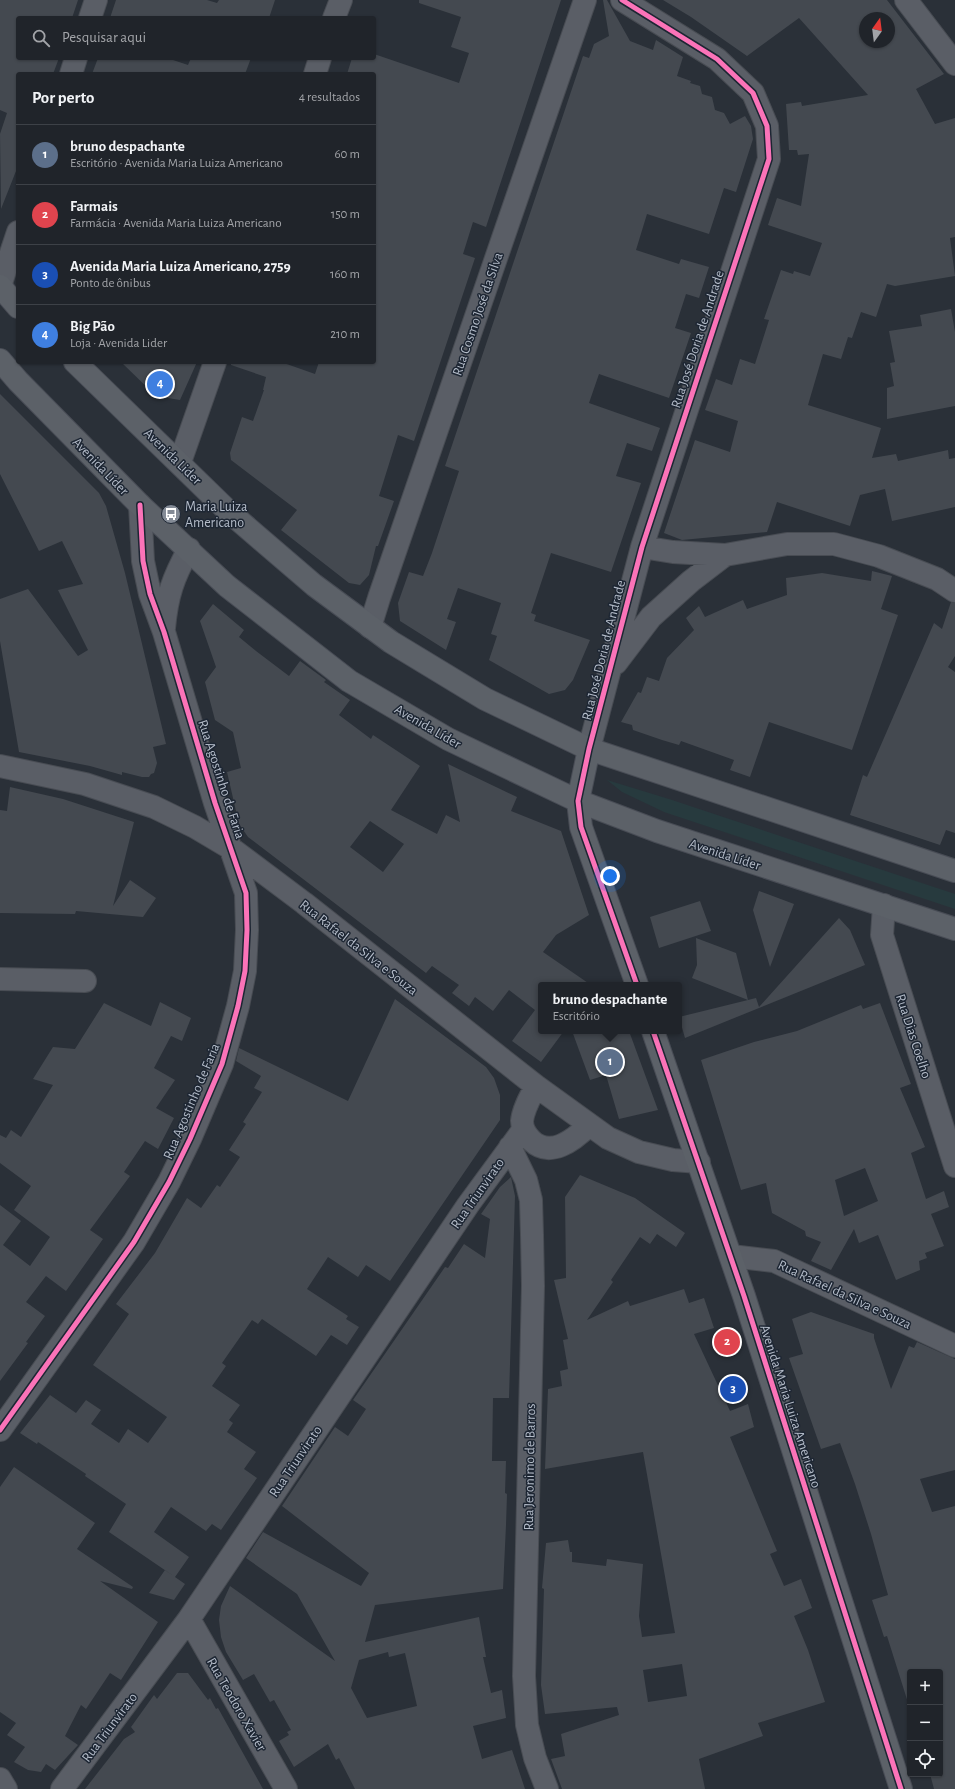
<!DOCTYPE html>
<html lang="pt">
<head>
<meta charset="utf-8">
<style>
	body { margin:0; font-family:"Alegreya Sans",sans-serif; background:#282c32; color:#f1f3f6 }
	.controls { position:absolute; right:12px; bottom:12px; display:grid; overflow:hidden; border-radius:4px; box-shadow:0 1px 3px #0004 }
	.controls button { width:36px; height:36px; display:grid; place-items:center; padding:0; border:0; border-bottom:1px solid #3d4147; background:#20242a; color:#f1f3f6; font:20px sans-serif }
	.compass { position:absolute; left:859px; top:12px; width:36px; height:36px; border-radius:50%; background:#20242a; box-shadow:0 1px 3px #0004; rotate:14deg }
	.you { position:absolute; left:610px; top:876px; width:14px; height:14px; margin:-10px; border:3px solid #fff; border-radius:50%; background:#1a73e8; box-shadow:0 0 0 6px #1a73e833 }
	.badge { display:grid; place-items:center; width:26px; height:26px; border-radius:50%; background:#848b96; color:#fff; font-size:13px; font-weight:700 }
	.pin { position:absolute; translate:-50% -50%; border:2px solid #fff; box-shadow:0 1px 4px #0006 }
	.popup { position:absolute; left:538px; top:982px; width:144px; height:52px; box-sizing:border-box; display:grid; place-content:center; border-radius:4px; background:#20242a; filter:drop-shadow(0 1px 3px #0005); font-size:13px; white-space:nowrap; color:#a2a4a8 }
	.popup b { font-size:15px; color:#f1f3f6 }
	.popup::after { content:''; position:absolute; left:50%; top:100%; margin-left:-8px; border:8px solid transparent; border-top-color:#20242a }
	.list { margin:0; padding:0; list-style:none }
	h2 { display:flex; justify-content:space-between; align-items:center; height:52px; margin:0; padding:0 16px; font-size:17px }
	h2 small { font-size:13px; font-weight:400; color:#a2a4a8 }
	.list li { display:grid; grid-template-columns:26px 1fr auto; gap:12px; align-items:center; box-sizing:border-box; height:60px; padding:0 16px; border-top:1px solid #3d4147 }
	.list b { display:block; font-size:15px; white-space:nowrap }
	.list p { margin:0; font-size:13px; white-space:nowrap; color:#a2a4a8 }
	.list em { font-size:13px; font-style:normal; color:#a2a4a8 }
	.icon { flex:none; width:22px; height:22px; fill:none; stroke:currentColor; stroke-width:2; stroke-linecap:round; stroke-linejoin:round }
	.map { position:relative; flex:none; width:955px; height:1789px; overflow:hidden }
	.search { position:absolute; background:#20242a; box-shadow:0 1px 3px #0004; left:16px; top:16px; width:360px; height:44px; display:flex; align-items:center; gap:10px; box-sizing:border-box; padding:0 14px; border-radius:4px; color:#a2a4a8; font-size:15px }
	.panel { position:absolute; background:#20242a; box-shadow:0 1px 3px #0004; left:16px; top:72px; width:360px; height:292px; border-radius:4px }
	.map>svg:first-child { display:block }
	.garden { fill:#273a3e }
	.building { fill:#444950; fill-rule:evenodd }
	.lines { fill:none; stroke-linecap:round; stroke-linejoin:round }
	.minor-casing { stroke:#484c53; stroke-width:24 }
	.major-casing { stroke:#484c55; stroke-width:24 }
	.minor { stroke:#5a5e66; stroke-width:22 }
	.major { stroke:#5c6168; stroke-width:22 }
	.cycleway-casing { stroke:#1d2633; stroke-width:8 }
	.cycleway { stroke:#fb73b8; stroke-width:5 }
	.labels { text-anchor:middle; stroke-width:3; stroke-linejoin:round; paint-order:stroke }
	.street-label { font-size:14px; fill:#b4bcc9; stroke:#1d2633 }
	.poi-label { font-size:14px; fill:#b4bcc9; stroke:#1d2633; text-anchor:start }
</style>
</head>
<body>
<div class="map">
<svg width="955" height="1789" viewBox="0 0 955 1789">
	<rect width="100%" height="100%" fill="#2a3038"/>
	<path class="garden" d="M 607,780 L 669,799 L 955,894 L 955,909 L 664,812 L 622,792 Z"/>
	<path class="building" d="M 0,0 L 78,0 L 72,18 L 18,18 L 18,58 L 59,58 L 53,74 L 18,74 L 18,166 L 1,209 L 0,134 L 7,113 L 0,110 Z
		M 116,0 L 207,0 L 217,3 L 219,0 L 275,0 L 269,18 L 110,18 Z
		M 419,0 L 561,0 L 486,227 L 473,222 L 463,254 L 475,258 L 414,441 L 398,435 L 379,496 L 394,501 L 378,546 L 376,546 L 369,575 L 360,585 L 349,583 L 281,530 L 297,510 L 231,460 L 230,453 L 242,417 L 253,421 L 264,390 L 263,390 L 266,377 L 231,365 L 231,362 L 281,362 L 315,374 L 319,362 L 374,362 L 374,74 L 347,74 L 352,58 L 374,58 L 374,54 L 459,83 L 469,53 L 451,47 L 461,17 L 419,3 Z
		M 603,0 L 607,0 L 630,41 L 653,50 L 656,40 L 683,57 L 677,76 L 691,81 L 690,83 L 700,86 L 702,94 L 712,97 L 715,110 L 724,113 L 730,124 L 745,116 L 751,126 L 753,139 L 736,192 L 724,188 L 709,234 L 647,214 L 636,250 L 679,264 L 681,259 L 709,267 L 699,298 L 686,294 L 675,328 L 691,333 L 669,398 L 599,374 L 589,403 L 660,428 L 652,451 L 627,443 L 616,476 L 641,483 L 611,572 L 551,553 L 531,613 L 536,615 L 534,621 L 590,640 L 573,680 L 565,690 L 549,694 L 489,660 L 497,636 L 491,634 L 501,603 L 458,588 L 447,619 L 456,622 L 446,650 L 400,621 L 398,603 L 409,572 L 423,576 L 432,553 L 459,471 L 445,466 L 583,56 L 589,58 L 594,44 L 609,36 Z
		M 663,0 L 887,0 L 944,74 L 916,89 L 935,124 L 955,118 L 955,237 L 950,238 L 955,276 L 895,286 L 887,284 L 876,317 L 861,312 L 852,338 L 848,337 L 841,359 L 823,354 L 808,405 L 881,428 L 872,458 L 896,454 L 898,461 L 948,450 L 949,459 L 955,458 L 955,507 L 892,521 L 885,489 L 860,495 L 850,526 L 777,502 L 767,532 L 682,540 L 664,533 L 695,440 L 730,452 L 738,421 L 705,410 L 716,379 L 732,385 L 740,359 L 755,364 L 769,320 L 764,319 L 781,270 L 793,274 L 794,271 L 810,276 L 822,243 L 768,225 L 777,198 L 801,206 L 809,154 L 798,155 L 797,150 L 789,150 L 786,104 L 801,102 L 802,106 L 868,95 L 799,18 L 747,56 L 691,17 ZM 865,18 L 889,18 L 889,42 L 865,42 Z
		M 98,58 L 167,58 L 188,65 L 191,58 L 251,58 L 245,74 L 92,74 Z
		M 951,309 L 955,332 L 955,406 L 887,419 L 887,388 L 894,386 L 890,363 L 895,362 L 889,331 L 922,326 L 920,315 Z
		M 121,362 L 197,362 L 180,400 L 156,396 Z
		M 0,394 L 99,493 L 106,506 L 125,573 L 166,744 L 153,747 L 157,763 L 154,773 L 151,774 L 149,777 L 142,777 L 122,772 L 122,775 L 90,766 L 19,752 L 0,641 L 0,599 L 28,589 L 78,656 L 88,650 L 58,590 L 83,584 L 62,541 L 39,551 L 0,474 Z
		M 872,571 L 892,576 L 881,609 L 898,615 L 852,750 L 769,722 L 750,777 L 730,770 L 734,760 L 681,741 L 679,745 L 662,740 L 633,730 L 632,725 L 621,722 L 638,692 L 641,693 L 647,677 L 659,681 L 667,658 L 694,630 L 686,618 L 699,606 L 705,617 L 743,600 L 747,609 L 787,595 L 786,578 L 822,573 L 871,581 Z
		M 951,602 L 955,603 L 955,656 L 948,667 L 955,672 L 955,833 L 946,830 L 940,845 L 850,815 L 863,775 L 867,777 L 934,623 L 942,629 Z
		M 213,604 L 244,630 L 239,637 L 256,651 L 289,676 L 300,661 L 326,680 L 324,682 L 350,700 L 339,715 L 371,739 L 373,735 L 420,766 L 391,810 L 437,834 L 446,815 L 460,822 L 448,764 L 517,797 L 511,811 L 561,831 L 589,915 L 556,935 L 543,952 L 591,985 L 541,985 L 541,1031 L 564,1031 L 541,1062 L 512,1041 L 535,1010 L 509,990 L 493,1011 L 475,997 L 469,1006 L 452,993 L 459,985 L 432,966 L 426,973 L 248,837 L 239,824 L 227,772 L 241,768 L 233,732 L 215,720 L 205,682 L 216,667 L 200,621 ZM 370,821 L 404,844 L 383,872 L 350,847 Z
		M 10,787 L 63,799 L 134,822 L 113,906 L 130,880 L 156,898 L 143,917 L 76,911 L 75,914 L 0,913 L 0,810 L 7,811 Z
		M 759,891 L 794,904 L 770,967 L 753,910 Z
		M 700,901 L 711,931 L 659,948 L 650,917 Z
		M 839,918 L 850,930 L 865,965 L 685,1038 L 679,1017 L 748,1000 L 692,978 L 697,965 L 696,938 L 736,953 L 748,1000 L 756,998 L 759,1007 Z
		M 395,999 L 486,1067 L 494,1078 L 500,1095 L 500,1120 L 390,1281 L 366,1265 L 358,1277 L 328,1257 L 307,1289 L 348,1316 L 346,1319 L 359,1327 L 347,1345 L 331,1335 L 316,1356 L 262,1319 L 258,1324 L 252,1320 L 222,1363 L 226,1366 L 212,1386 L 240,1405 L 229,1420 L 233,1423 L 227,1432 L 256,1452 L 244,1469 L 257,1478 L 221,1530 L 212,1524 L 206,1531 L 171,1507 L 154,1532 L 189,1557 L 175,1577 L 109,1532 L 126,1504 L 85,1476 L 86,1474 L 38,1442 L 37,1444 L 20,1433 L 50,1395 L 76,1413 L 86,1400 L 101,1410 L 91,1424 L 119,1443 L 128,1429 L 148,1443 L 167,1417 L 93,1365 L 129,1314 L 116,1304 L 155,1253 L 187,1198 L 201,1208 L 217,1185 L 220,1187 L 240,1157 L 229,1150 L 246,1124 L 243,1122 L 262,1092 L 254,1088 L 261,1076 L 236,1061 L 239,1048 L 348,1101 Z
		M 160,1002 L 191,1018 L 182,1041 L 171,1036 L 154,1068 L 175,1080 L 156,1108 L 174,1118 L 158,1149 L 145,1141 L 124,1172 L 130,1176 L 90,1230 L 103,1239 L 66,1291 L 46,1276 L 26,1302 L 45,1316 L 26,1342 L 28,1343 L 0,1381 L 0,1205 L 21,1221 L 3,1245 L 30,1266 L 50,1237 L 14,1210 L 31,1186 L 0,1163 L 0,1135 L 6,1138 L 11,1130 L 21,1137 L 53,1085 L 33,1079 L 53,1047 L 75,1049 L 104,1003 L 151,1026 Z
		M 880,1003 L 911,1084 L 900,1088 L 925,1147 L 911,1153 L 926,1199 L 944,1191 L 949,1207 L 931,1214 L 944,1246 L 925,1253 L 927,1258 L 919,1261 L 920,1270 L 896,1280 L 878,1235 L 859,1243 L 854,1229 L 831,1270 L 811,1261 L 821,1242 L 806,1236 L 805,1231 L 772,1213 L 766,1183 L 741,1190 L 701,1060 L 754,1042 L 797,1031 L 861,1005 L 863,1009 ZM 865,1168 L 878,1201 L 844,1216 L 835,1180 Z
		M 572,1031 L 629,1031 L 658,1110 L 619,1119 L 606,1075 L 590,1080 Z
		M 580,1175 L 635,1198 L 685,1233 L 676,1247 L 657,1234 L 650,1244 L 640,1237 L 611,1280 L 613,1282 L 587,1320 L 628,1301 L 630,1306 L 684,1289 L 689,1303 L 704,1298 L 714,1328 L 694,1334 L 730,1411 L 748,1404 L 754,1427 L 730,1437 L 777,1551 L 770,1554 L 784,1586 L 801,1579 L 812,1608 L 794,1616 L 808,1650 L 825,1702 L 758,1723 L 763,1736 L 699,1759 L 705,1789 L 562,1789 L 551,1759 L 565,1756 L 561,1734 L 619,1715 L 617,1707 L 545,1714 L 541,1685 L 544,1589 L 542,1588 L 546,1543 L 568,1540 L 570,1552 L 572,1552 L 572,1562 L 606,1566 L 607,1559 L 643,1564 L 639,1616 L 642,1637 L 675,1633 L 643,1452 L 545,1469 L 548,1389 L 562,1386 L 560,1371 L 568,1369 L 563,1340 L 568,1339 L 554,1280 L 566,1278 L 565,1197 ZM 682,1664 L 687,1696 L 648,1702 L 643,1670 Z
		M 511,1177 L 515,1196 L 509,1398 L 493,1398 L 492,1461 L 506,1461 L 505,1493 L 507,1494 L 506,1525 L 503,1589 L 375,1605 L 365,1642 L 479,1617 L 486,1657 L 483,1657 L 491,1693 L 502,1690 L 506,1718 L 473,1726 L 482,1759 L 512,1750 L 525,1789 L 355,1789 L 339,1758 L 336,1760 L 328,1744 L 294,1767 L 279,1741 L 289,1735 L 287,1732 L 291,1730 L 274,1700 L 270,1702 L 254,1674 L 243,1680 L 226,1652 L 221,1637 L 219,1620 L 221,1606 L 230,1586 L 335,1661 L 297,1594 L 246,1558 L 263,1532 L 361,1586 L 369,1573 L 282,1506 L 335,1427 L 348,1436 L 366,1409 L 353,1400 L 445,1267 L 448,1268 L 464,1244 L 485,1258 L 490,1219 L 481,1214 L 500,1187 ZM 388,1652 L 389,1657 L 405,1653 L 417,1706 L 367,1718 L 351,1688 L 359,1660 Z
		M 811,1312 L 874,1334 L 874,1338 L 891,1389 L 909,1346 L 914,1348 L 917,1342 L 955,1359 L 955,1470 L 920,1479 L 932,1512 L 955,1506 L 955,1789 L 934,1789 L 930,1774 L 940,1774 L 940,1672 L 910,1672 L 910,1709 L 887,1636 L 884,1637 L 872,1600 L 888,1595 L 871,1534 L 855,1484 L 840,1443 L 821,1449 L 789,1358 L 803,1354 L 792,1319 Z
		M 14,1467 L 95,1523 L 77,1549 L 133,1587 L 132,1589 L 100,1581 L 158,1622 L 121,1680 L 110,1673 L 86,1709 L 81,1705 L 65,1736 L 78,1745 L 55,1770 L 46,1764 L 41,1772 L 28,1770 L 14,1762 L 25,1747 L 7,1735 L 16,1723 L 0,1712 L 0,1487 Z
		M 165,1570 L 185,1584 L 174,1600 L 149,1593 Z
		M 177,1673 L 188,1673 L 208,1700 L 210,1698 L 216,1709 L 218,1708 L 263,1789 L 85,1789 L 124,1739 L 135,1732 L 131,1727 L 154,1695 L 157,1699 Z"/>
	<g class="lines">
		<defs>
			<path id="minor" d="M 906,0 L 955,64
				M 90,18 L 96,0
				M 334,18 L 341,0
				M 71,74 L 76,58
				M 315,74 L 320,58
				M 0,286 L 18,232
				M 180,462 L 215,362
				M 642,547 L 673,552 L 725,555 L 787,544 L 834,544 L 879,556 L 937,579 L 955,591
				M 370,627 L 379,598 L 585,0
				M 164,628 C 167,595 173,578 189,549
				M 616,663 L 651,617 L 691,581 L 725,555
				M 589,749 L 642,547 L 769,159 L 767,126 L 753,93 L 717,59 L 622,0
				M 0,766 L 85,784 L 154,807 L 195,827 L 232,849 L 304,903 L 536,1086 L 608,1138 L 639,1152 L 673,1160 L 699,1162
				M 884,905 L 882,935 L 955,1166
				M 0,979 L 85,981
				M 536,1086 C 531,1096 523,1109 522,1121 C 522,1129 525,1134 531,1140 C 550,1159 574,1140 589,1125
				M 510,1147 L 526,1180 L 531,1200 L 532,1235 L 533,1286 L 524,1676 L 527,1725 L 535,1758 L 547,1789
				M 731,1256 L 774,1261 L 955,1346
				M 0,1430 L 134,1242 L 169,1182 L 190,1139 L 222,1064 L 238,1006 L 245,971 L 247,930 L 246,893 L 215,803 L 164,632 L 150,594 L 143,561 L 140,505
				M 189,1619 L 286,1789
				M 0,1779 L 6,1789
				M 62,1789 L 189,1619 L 468,1205 L 523,1130"/>
			<path id="major" d="M 0,286 L 18,307
				M 0,360 L 18,381 L 140,505 L 227,586 L 349,681 L 448,739 L 578,801 L 657,831 L 955,929
				M 75,362 L 229,512 L 314,585 L 391,642 L 485,699 L 589,749 L 955,871
				M 589,749 L 578,801 L 581,827 L 637,985
				M 653,1031 L 744,1296 L 901,1789"/>
		</defs>
		<use href="#minor" class="minor-casing"/>
		<use href="#major" class="major-casing"/>
		<use href="#minor" class="minor"/>
		<use href="#major" class="major"/>
		<defs>
			<path id="cycleway" d="M 622,0 L 717,59 L 753,93 L 767,126 L 769,159 L 642,547 L 589,749 L 578,801 L 581,827 L 637,985
				M 653,1031 L 744,1296 L 901,1789
				M 0,1430 L 134,1242 L 169,1182 L 190,1139 L 222,1064 L 238,1006 L 245,971 L 247,930 L 246,893 L 215,803 L 164,632 L 150,594 L 143,561 L 140,505"/>
		</defs>
		<use href="#cycleway" class="cycleway-casing"/>
		<use href="#cycleway" class="cycleway"/>
	</g>
	<defs>
		<symbol id="bus-disc" viewBox="-11 -11 22 22"><circle r="9.5" fill="#848b96" stroke="#1d2633"/><path d="M-5-6H5V4H4V6H2V4H-2V6H-4V4H-5ZM-3.5-4V0h7V-4ZM-3.5 1.2v1.5H-2V1.2ZM2 1.2v1.5H3.5V1.2Z" fill="#fff"/></symbol>
	</defs>
	<g fill-rule="evenodd">
		<use href="#bus-disc" x="160" y="503" width="22" height="22"/>
	</g>
	<g class="labels">
		<g class="street-label">
			<text transform="translate(477 314) rotate(-71)" y="5">Rua Cosmo José da Silva</text>
			<text transform="translate(697 339) rotate(-72)" y="5">Rua José Doria de Andrade</text>
			<text transform="translate(173 456) rotate(44)" y="5">Avenida Lider</text>
			<text transform="translate(101 466) rotate(46)" y="5">Avenida Líder</text>
			<text transform="translate(603 650) rotate(-76)" y="5">Rua José Doria de Andrade</text>
			<text transform="translate(428 726) rotate(30)" y="5">Avenida Líder</text>
			<text transform="translate(222 779) rotate(72)" y="5">Rua Agostinho de Faria</text>
			<text transform="translate(725 854) rotate(18)" y="5">Avenida Líder</text>
			<text transform="translate(359 947) rotate(38)" y="5">Rua Rafael da Silva e Souza</text>
			<text transform="translate(914 1036) rotate(72)" y="5">Rua Dias Coelho</text>
			<text transform="translate(191 1101) rotate(-67)" y="5">Rua Agostinho de Faria</text>
			<text transform="translate(477 1193) rotate(-55)" y="5">Rua Triunvirato</text>
			<text transform="translate(845 1294) rotate(25)" y="5">Rua Rafael da Silva e Souza</text>
			<text transform="translate(791 1406) rotate(72)" y="5">Avenida Maria Luiza Americano</text>
			<text transform="translate(295 1461) rotate(-56)" y="5">Rua Triunvirato</text>
			<text transform="translate(529 1467) rotate(-89)" y="5">Rua Jeronimo de Barros</text>
			<text transform="translate(237 1704) rotate(60)" y="5">Rua Teodoro Xavier</text>
			<text transform="translate(109 1727) rotate(-53)" y="5">Rua Triunvirato</text>
		</g>
		<g class="poi-label">
			<text x="185" y="511">Maria Luiza<tspan x="185" dy="16">Americano</tspan></text>
		</g>
	</g>
</svg>
<div class="controls">
<button>+</button>
<button>−</button>
<button><svg class="icon" aria-label="locate" viewBox="0 0 24 24"><circle cx="12" cy="12" r="6"/><path d="M12 2v4M12 18v4M2 12h4M18 12h4"/></svg></button>
</div>
<svg class="compass" viewBox="-18 -18 36 36"><path d="M0-13l5 13h-10z" fill="#e53935"/><path d="M0 13l5-13h-10z" fill="#a2a4a8"/></svg>
<div class="you"></div>
<div class="pin badge" style="left:610px;top:1062px;background:#5c6f8a">1</div>
<div class="popup"><b>bruno despachante</b>Escritório</div>
<div class="pin badge" style="left:727px;top:1342px;background:#e0444e">2</div>
<div class="pin badge" style="left:733px;top:1389px;background:#1a4fb4">3</div>
<div class="pin badge" style="left:160px;top:384px;background:#3f7fe0">4</div>
<div class="search"><svg class="icon" aria-label="search" viewBox="0 0 24 24"><circle cx="10" cy="10" r="6"/><path d="M15 15l6 6"/></svg>Pesquisar aqui</div>
<section class="panel">
<h2>Por perto<small>4 resultados</small></h2>
<ul class="list">
<li><span class="badge" style="background:#5c6f8a">1</span><div><b>bruno despachante</b><p>Escritório · Avenida Maria Luiza Americano</p></div><em>60 m</em></li>
<li><span class="badge" style="background:#e0444e">2</span><div><b>Farmais</b><p>Farmácia · Avenida Maria Luiza Americano</p></div><em>150 m</em></li>
<li><span class="badge" style="background:#1a4fb4">3</span><div><b>Avenida Maria Luiza Americano, 2759</b><p>Ponto de ônibus</p></div><em>160 m</em></li>
<li><span class="badge" style="background:#3f7fe0">4</span><div><b>Big Pão</b><p>Loja · Avenida Lider</p></div><em>210 m</em></li>
</ul>
</section>
</div>
</body>
</html>
